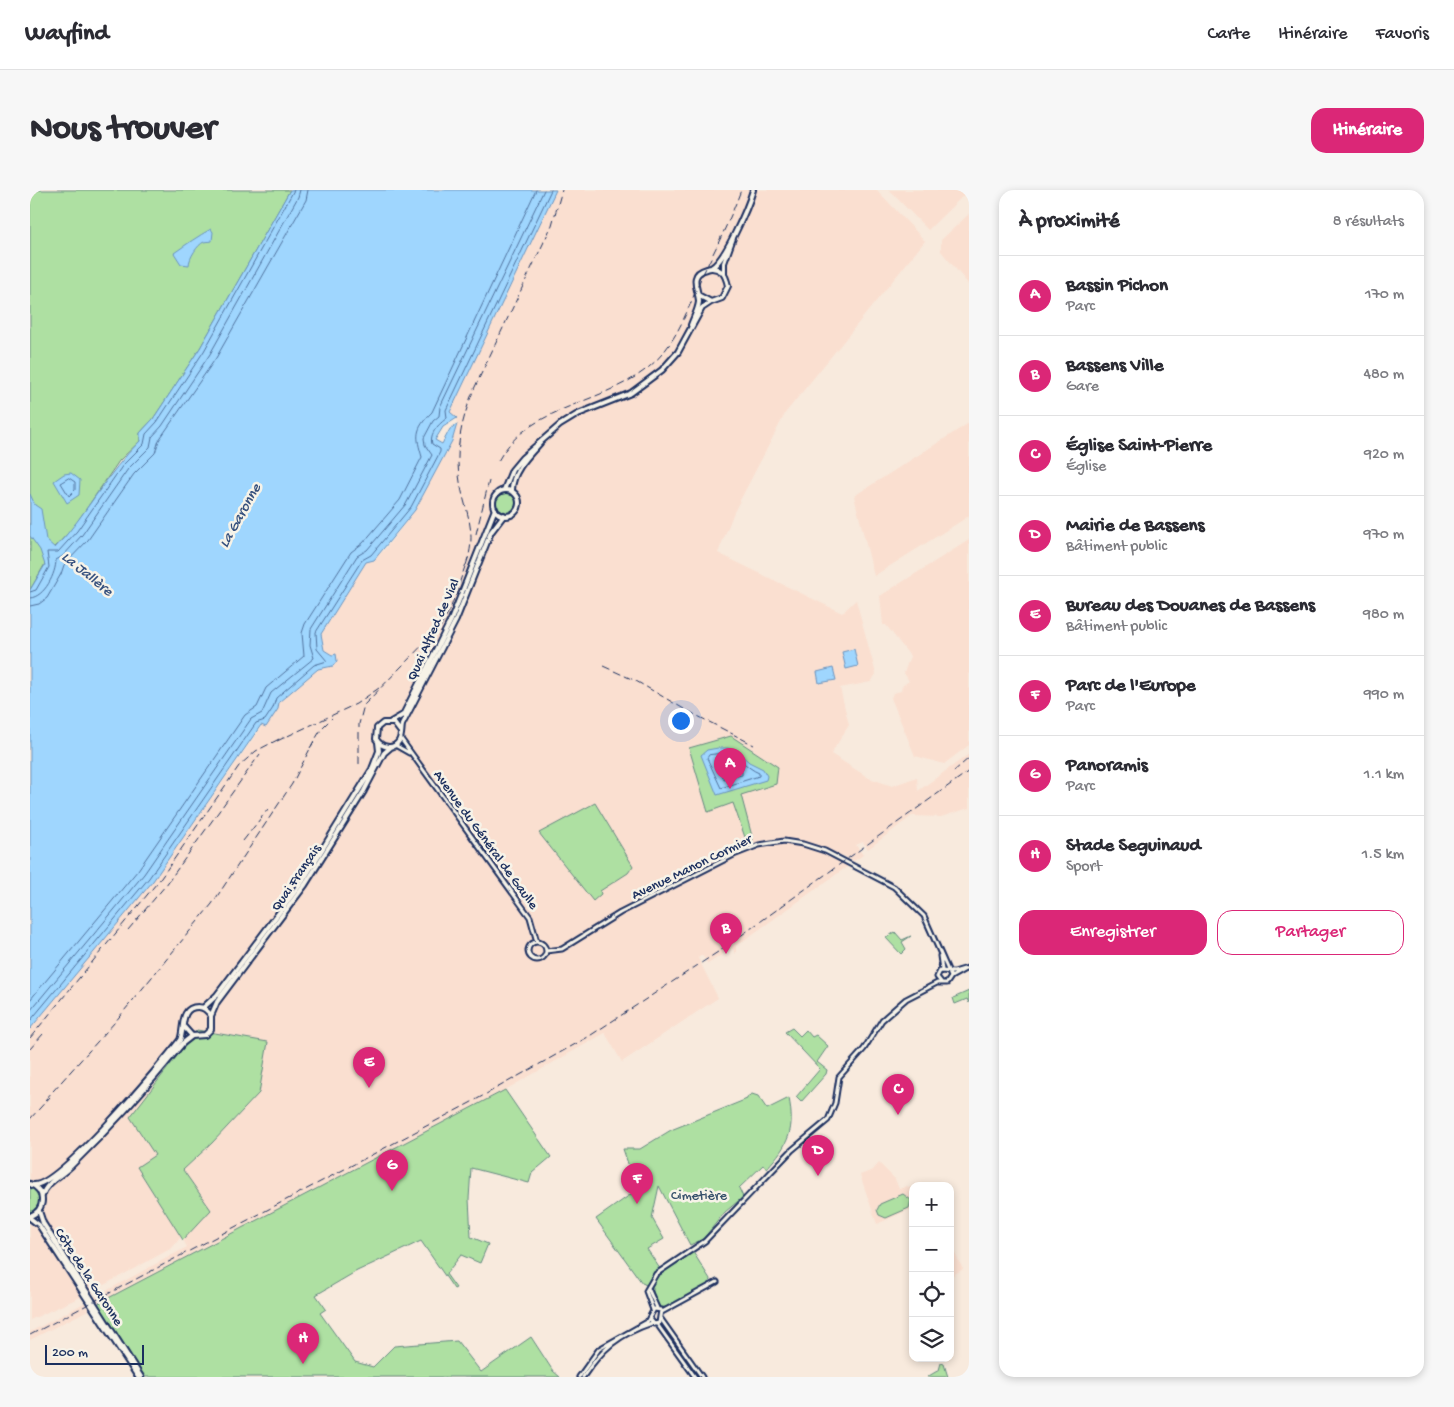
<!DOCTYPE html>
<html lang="fr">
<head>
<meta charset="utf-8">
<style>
	body { margin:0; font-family:"Gochi Hand",sans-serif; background:#f7f7f7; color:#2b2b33 }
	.controls { position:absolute; right:15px; bottom:15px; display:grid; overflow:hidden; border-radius:10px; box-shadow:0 2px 8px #0003 }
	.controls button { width:45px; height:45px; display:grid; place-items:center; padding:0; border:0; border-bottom:1px solid #e1e1e2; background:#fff; color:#2b2b33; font:25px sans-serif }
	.scale { position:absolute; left:15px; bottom:12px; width:99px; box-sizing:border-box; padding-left:5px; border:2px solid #1b2f5e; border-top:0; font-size:14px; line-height:18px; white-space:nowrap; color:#1b2f5e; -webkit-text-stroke:4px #f7f3e8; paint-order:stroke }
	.you { position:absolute; left:650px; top:530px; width:18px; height:18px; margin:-12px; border:4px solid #fff; border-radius:50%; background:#1a73e8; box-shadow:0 0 0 8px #1a73e833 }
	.badge { display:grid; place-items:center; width:32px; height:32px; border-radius:50%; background:#db2777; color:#fff; font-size:16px; font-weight:700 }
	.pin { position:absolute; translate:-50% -41px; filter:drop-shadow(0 1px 2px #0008) }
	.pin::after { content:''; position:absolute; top:26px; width:18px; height:15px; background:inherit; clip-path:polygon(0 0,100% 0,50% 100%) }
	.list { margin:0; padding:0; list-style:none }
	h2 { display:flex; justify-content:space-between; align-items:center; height:65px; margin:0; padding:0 20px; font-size:21px }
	h2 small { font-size:16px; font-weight:400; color:#7c7c81 }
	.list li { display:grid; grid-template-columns:32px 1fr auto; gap:15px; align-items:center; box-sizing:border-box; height:80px; padding:0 20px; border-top:1px solid #e1e1e2 }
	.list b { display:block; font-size:19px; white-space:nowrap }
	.list p { margin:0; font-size:16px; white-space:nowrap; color:#7c7c81 }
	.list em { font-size:16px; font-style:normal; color:#7c7c81 }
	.actions { display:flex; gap:10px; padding:15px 20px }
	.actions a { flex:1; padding:11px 0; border:1px solid #db2777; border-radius:15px; text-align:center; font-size:18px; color:#db2777 }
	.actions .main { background:#db2777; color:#fff }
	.icon { flex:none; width:28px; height:28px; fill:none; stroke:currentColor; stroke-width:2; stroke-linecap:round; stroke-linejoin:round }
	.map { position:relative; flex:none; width:939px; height:1187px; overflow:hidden; border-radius:15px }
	header { display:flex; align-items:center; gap:30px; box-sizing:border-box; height:70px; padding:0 25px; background:#fff; border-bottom:1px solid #e1e1e2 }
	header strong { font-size:24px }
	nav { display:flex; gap:28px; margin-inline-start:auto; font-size:18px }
	.intro { display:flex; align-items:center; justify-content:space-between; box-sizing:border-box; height:120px; padding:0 30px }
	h1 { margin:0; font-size:35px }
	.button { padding:12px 22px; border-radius:15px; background:#db2777; color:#fff; font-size:18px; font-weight:700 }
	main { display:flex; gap:30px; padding:0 30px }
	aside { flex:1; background:#fff; border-radius:15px; box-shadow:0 2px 8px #0003 }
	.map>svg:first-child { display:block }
	.built { fill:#fadfd0 }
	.green { fill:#aee0a2; stroke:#648880 }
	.water { fill:#9fd6fe; stroke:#6a93be }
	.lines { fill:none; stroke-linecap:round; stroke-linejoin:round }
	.shore { stroke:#50729e; stroke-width:1 }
	.tertiary-casing { stroke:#1b2f5e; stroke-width:7 }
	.secondary-casing { stroke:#1b2f5e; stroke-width:8 }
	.tertiary { stroke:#f7f3e8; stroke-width:3 }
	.secondary { stroke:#f7f3e8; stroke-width:4 }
	.rail { stroke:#1b2f5e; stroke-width:1; stroke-dasharray:8 4; stroke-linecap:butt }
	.labels { text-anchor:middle; stroke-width:5; stroke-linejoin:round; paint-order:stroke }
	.street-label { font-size:14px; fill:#1b2f5e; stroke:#f7f3e8 }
	.park-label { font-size:14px; fill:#38526c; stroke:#f7f3e8 }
	.water-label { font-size:15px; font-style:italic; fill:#35507e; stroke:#f7f3e8 }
</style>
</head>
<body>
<header>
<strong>Wayfind</strong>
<nav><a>Carte</a><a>Itinéraire</a><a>Favoris</a></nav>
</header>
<div class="intro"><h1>Nous trouver</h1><a class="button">Itinéraire</a></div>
<main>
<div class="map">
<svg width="939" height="1187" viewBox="0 0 939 1187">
	<rect width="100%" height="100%" fill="#f8eadd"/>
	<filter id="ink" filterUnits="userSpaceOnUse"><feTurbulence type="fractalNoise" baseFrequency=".02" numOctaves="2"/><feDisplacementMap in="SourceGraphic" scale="10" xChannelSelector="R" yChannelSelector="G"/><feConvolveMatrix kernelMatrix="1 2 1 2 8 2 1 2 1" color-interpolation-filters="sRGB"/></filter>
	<g filter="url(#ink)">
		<path class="built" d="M 526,0 L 847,0 L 895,51 L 756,222 L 704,322 L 688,363 L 812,423 L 826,410 L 846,484 L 841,492 L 810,498 L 819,535 L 801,564 L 839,588 L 862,596 L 887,587 L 888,601 L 939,564 L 939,618 L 911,627 L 882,626 L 838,659 L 833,652 L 826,655 L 833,665 L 824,671 L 812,665 L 806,670 L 818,676 L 706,756 L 706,764 L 702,758 L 678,774 L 672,765 L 668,768 L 688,808 L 592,872 L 575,843 L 475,900 L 67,1114 L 63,1108 L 157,1057 L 153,1050 L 180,1020 L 153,980 L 182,953 L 229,903 L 108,977 L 151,1047 L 142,1058 L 61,1102 L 0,1130 L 0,839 L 123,691 L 249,512 L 288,479 L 303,476 L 306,464 L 299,464 L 294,460 L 291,444 L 336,372 L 344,370 L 356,358 L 385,320 L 422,251 L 427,234 L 426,228 L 420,222 Z
			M 859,0 L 939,0 L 898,40 Z
			M 939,24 L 939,95 L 911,61 L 911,50 Z
			M 939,233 L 939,326 L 844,386 L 824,306 Z
			M 939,350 L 939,555 L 914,574 L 885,566 L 861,508 L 863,503 L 871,501 L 872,496 L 879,491 L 874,483 L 880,466 L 856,435 L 853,435 L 850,406 Z
			M 849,973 L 865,989 L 869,999 L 877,996 L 883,999 L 883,1018 L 847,1034 L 830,985 L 843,980 Z
			M 920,1054 L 933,1079 L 920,1087 Z
			M 56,1112 L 60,1119 L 0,1150 L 0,1142 Z"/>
		<path class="green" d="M 0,0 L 260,0 L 170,158 L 123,229 L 110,243 L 110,251 L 89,271 L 43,338 L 24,358 L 0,400 Z
			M466 313a10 10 0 1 1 20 0a10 10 0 1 1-20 0Z
			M 701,546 L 748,577 L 746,594 L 711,605 L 723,650 L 717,653 L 703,613 L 678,622 L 659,558 Z
			M 565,613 L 603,676 L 598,683 L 570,701 L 571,704 L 563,711 L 509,643 Z
			M 865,742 L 872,750 L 881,746 L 872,752 L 876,759 L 871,764 L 856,748 Z
			M 939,801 L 939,813 L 937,809 L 925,814 L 923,808 Z
			M 762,838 L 770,846 L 776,840 L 782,847 L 786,845 L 798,856 L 787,872 L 797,880 L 796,884 L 771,912 L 766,907 L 790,879 L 755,842 Z
			M 167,840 L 238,852 L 229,903 L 182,953 L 153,980 L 181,1020 L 153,1050 L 107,977 L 125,965 L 100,927 Z
			M 475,900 L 521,967 L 502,983 L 499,993 L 441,978 L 439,1009 L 441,1047 L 458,1054 L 450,1073 L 431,1065 L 416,1084 L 426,1098 L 424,1099 L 391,1051 L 327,1081 L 286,1105 L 296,1119 L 290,1123 L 325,1172 L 343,1177 L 364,1156 L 427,1151 L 451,1182 L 501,1147 L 523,1181 L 530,1187 L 115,1187 L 67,1114 Z
			M 722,904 L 728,906 L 737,919 L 759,908 C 765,940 759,954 737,978 L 733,975 L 709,998 L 713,1007 L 695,1022 L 673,1049 L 660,1055 L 629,996 L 622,1028 L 634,1049 L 617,1059 L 632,1082 L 663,1062 L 680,1089 L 679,1094 L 637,1117 L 630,1117 L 623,1105 L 623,1098 L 612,1093 L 566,1029 L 607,1000 L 593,959 L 610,959 L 641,940 L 717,909 L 717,907 Z
			M 0,996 C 13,1003 13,1017 0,1024 Z
			M 873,1004 L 881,1010 L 879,1018 L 856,1028 L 849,1025 L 847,1020 L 850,1014 Z
			M 911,1173 L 914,1174 L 918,1187 L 897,1187 L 909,1180 Z"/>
		<path class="water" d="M 260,0 L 526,0 L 420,222 L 427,228 L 413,237 L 405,250 L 412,254 L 420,239 L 427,234 L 422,251 L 385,320 L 344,370 L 336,372 L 291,444 L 294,460 L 302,465 L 306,464 L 307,471 L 303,476 L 288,479 L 249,512 L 248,519 L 236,537 L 231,535 L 123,691 L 0,839 L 0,400 L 15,375 L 10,360 L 0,346 L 0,304 L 5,315 L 11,319 L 16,350 L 25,358 C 56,325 77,283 110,251 L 110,243 L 123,229 L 170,158 Z
			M 181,39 L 183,42 L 182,51 C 179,52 177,51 174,52 C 168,54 159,68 159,75 L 151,74 L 144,63 C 157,54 168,46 181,39 Z
			M 41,283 L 50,290 L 49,305 L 37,313 L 24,291 L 34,284 Z
			M 824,459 L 828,476 L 816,479 L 812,462 Z
			M 803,478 L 806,490 L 789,493 L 787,482 Z
			M 688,558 L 698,558 L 708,562 L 719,572 L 733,579 L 737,586 L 736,590 L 687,605 L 671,565 L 677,560 Z"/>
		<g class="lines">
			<path class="shore" d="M 39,288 L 45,292 L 45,300 L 39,306 L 31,293 Z
				M 0,402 L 6,400 L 19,377 L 17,362 L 28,362 L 47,341 L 93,275 L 114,254 L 116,244 L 127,232 L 174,161 L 264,0
				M 0,408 C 15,407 26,383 26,370 L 33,366 L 52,345 L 98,279 L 120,257 L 122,247 L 132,236 L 180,164 L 268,7 L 270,0
				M 0,416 L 9,414 L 17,408 L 31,384 L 34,375 L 58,350 L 104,284 L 125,263 L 129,250 L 186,168 L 276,10 L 278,0
				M 694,563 C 708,564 716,578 729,583 L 729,586 L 691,598 L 677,568 L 679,565 Z
				M 696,569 L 712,582 L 712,585 L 694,589 L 686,572 Z
				M 0,810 L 108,680 L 215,525 L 227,517 L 236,498 L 274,466 L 272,443 L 275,434 L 321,362 L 333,353 L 370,310 L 392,267 C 386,246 384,240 402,222 L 506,0
				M 0,821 L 114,684 L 221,529 L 232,523 L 241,503 L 284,468 L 280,455 L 281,439 L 327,366 L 337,360 L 376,314 L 402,265 L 395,255 L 394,248 L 403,231 L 409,226 L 410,217 L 514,0
				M 0,831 L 119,688 L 226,533 L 235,530 L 243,518 L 246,508 L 284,475 L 297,471 L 287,459 L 286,442 L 332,370 L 341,365 L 381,317 L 410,262 L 410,259 L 402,254 C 399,243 409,234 417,228 L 416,220 L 521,0"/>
			<defs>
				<path id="tertiary" d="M 371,549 L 500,727 L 507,752
					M 365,555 L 379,563
					M498 761a9 9 0 1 1 18 0a9 9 0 1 1-18 0Z
					M 516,761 L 532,759 L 590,723 L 706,664 L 729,655 L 754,651 L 773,654 L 795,661 L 864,697 L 894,726 L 921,787
					M 910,766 L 912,780
					M 911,792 L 907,787 L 910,781 L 924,782 L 934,779
					M 618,1098 L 627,1118
					M 623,1120 L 616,1101 L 626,1084 L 675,1051 L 762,960 L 798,930 L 805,913 L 809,887 L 834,859 L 852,830 L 876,809 L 907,793 L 917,793 L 921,787 L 939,777
					M 632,1122 L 687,1092
					M 631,1129 L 672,1187
					M 627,1134 L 665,1187
					M 549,1187 L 569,1159 L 617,1132 L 624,1119 L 631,1120 L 629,1133 L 624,1134 L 620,1129
					M 553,1187 C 572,1159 589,1144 622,1133"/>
				<path id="secondary" d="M 681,78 C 695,71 718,17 723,0
					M 694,84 L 694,73 L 703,48
					M 661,135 C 664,127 668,120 669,112 C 669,100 657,84 677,79 C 682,77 688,79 692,82 C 696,86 697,91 698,96 L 692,108 L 681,112 L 668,105
					M 474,300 L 482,280 L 492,268 L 530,235 L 548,224 L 601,203 L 632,180 L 648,162 L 672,118 L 681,112
					M463 313a13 13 0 1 1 26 0a13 13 0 1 1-26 0Z
					M 482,302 C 481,283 498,266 510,253
					M 361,532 L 373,525 L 421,430 L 465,319
					M 370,541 L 364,533 L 353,533 L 347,538 L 346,549 C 351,557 363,561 369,551 C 372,546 371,540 372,535 L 426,430 L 461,342 L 474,325
					M 173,818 L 187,805 L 272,692 L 342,579 L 349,561 L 348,552
					M 181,826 L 187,812 L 275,695 L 334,601 L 354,563 L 361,557
					M 0,994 C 16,1000 16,1020 0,1026
					M 4,995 C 30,995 131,875 150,850 C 155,839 149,817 168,817 C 174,817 178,821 181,826 L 181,839 L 175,845 L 162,846 L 154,837
					M 12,1006 C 16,992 31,986 41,976 C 81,937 118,896 153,853 L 162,846
					M 9,1021 L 13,1033 L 111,1187
					M 0,1028 L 9,1035 L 108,1187"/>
			</defs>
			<use href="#tertiary" class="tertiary-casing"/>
			<use href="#secondary" class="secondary-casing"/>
			<use href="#tertiary" class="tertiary"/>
			<use href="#secondary" class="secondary"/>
			<path class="rail" d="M 468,271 C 498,215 573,215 619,177 C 647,154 658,118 672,86 C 686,58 700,30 711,0
				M 446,344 L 459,291
				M 436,375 C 449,338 433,320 429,285 C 425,256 433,226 444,199 L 522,35 L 532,0
				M 573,476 L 606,491 L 654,519 L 724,555
				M 247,551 L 326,514 L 349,498
				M 280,558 L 292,538 L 302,528
				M 329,574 L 329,534 L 334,515 L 411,436 L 421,417 L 438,368
				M 923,582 L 939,568
				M 213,651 L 238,619
				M 98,740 L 136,695 L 230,564
				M 0,848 L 131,688 L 209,576 L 226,561 L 253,547
				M 0,859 L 13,844
				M 15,910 L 85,832 L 182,714 L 262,594 L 284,551
				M 0,929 L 20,907
				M 0,1145 L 440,913 L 558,847 L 691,760 L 939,581"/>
		</g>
	</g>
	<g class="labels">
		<g class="street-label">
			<text transform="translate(402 439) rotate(-66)" y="5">Quai Alfred de Vial</text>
			<text transform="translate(457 649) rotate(54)" y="5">Avenue du Général de Gaulle</text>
			<text transform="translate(661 676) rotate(-26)" y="5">Avenue Manon Cormier</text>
			<text transform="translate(265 687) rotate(-56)" y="5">Quai Français</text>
			<text transform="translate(60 1086) rotate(57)" y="5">Côte de la Garonne</text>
		</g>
		<g class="park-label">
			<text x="669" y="1009">Cimetière</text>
		</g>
		<g class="water-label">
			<text transform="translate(209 325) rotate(-61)" y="5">La Garonne</text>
			<text transform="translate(58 383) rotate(39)" y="5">La Jallère</text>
		</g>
	</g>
</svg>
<div class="controls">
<button>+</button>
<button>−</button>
<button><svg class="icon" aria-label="locate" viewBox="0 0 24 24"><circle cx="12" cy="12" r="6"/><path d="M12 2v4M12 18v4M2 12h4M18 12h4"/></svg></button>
<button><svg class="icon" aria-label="layers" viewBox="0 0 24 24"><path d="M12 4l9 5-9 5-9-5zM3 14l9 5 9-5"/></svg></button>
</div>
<div class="scale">200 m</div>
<div class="you"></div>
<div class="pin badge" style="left:700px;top:599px">A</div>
<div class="pin badge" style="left:696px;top:764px">B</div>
<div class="pin badge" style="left:868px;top:925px">C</div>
<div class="pin badge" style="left:788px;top:986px">D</div>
<div class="pin badge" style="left:339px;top:898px">E</div>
<div class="pin badge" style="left:607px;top:1014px">F</div>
<div class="pin badge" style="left:362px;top:1001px">G</div>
<div class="pin badge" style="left:273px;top:1174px">H</div>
</div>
<aside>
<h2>À proximité<small>8 résultats</small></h2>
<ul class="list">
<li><span class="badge">A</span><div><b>Bassin Pichon</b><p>Parc</p></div><em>170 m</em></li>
<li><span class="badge">B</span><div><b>Bassens Ville</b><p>Gare</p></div><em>480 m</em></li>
<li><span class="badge">C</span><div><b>Église Saint-Pierre</b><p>Église</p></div><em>920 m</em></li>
<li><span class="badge">D</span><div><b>Mairie de Bassens</b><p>Bâtiment public</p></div><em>970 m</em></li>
<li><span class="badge">E</span><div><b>Bureau des Douanes de Bassens</b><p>Bâtiment public</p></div><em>980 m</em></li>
<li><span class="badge">F</span><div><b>Parc de l'Europe</b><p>Parc</p></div><em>990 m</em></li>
<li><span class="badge">G</span><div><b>Panoramis</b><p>Parc</p></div><em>1.1 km</em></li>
<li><span class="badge">H</span><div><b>Stade Seguinaud</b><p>Sport</p></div><em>1.5 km</em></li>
</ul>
<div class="actions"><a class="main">Enregistrer</a><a>Partager</a></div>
</aside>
</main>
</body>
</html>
